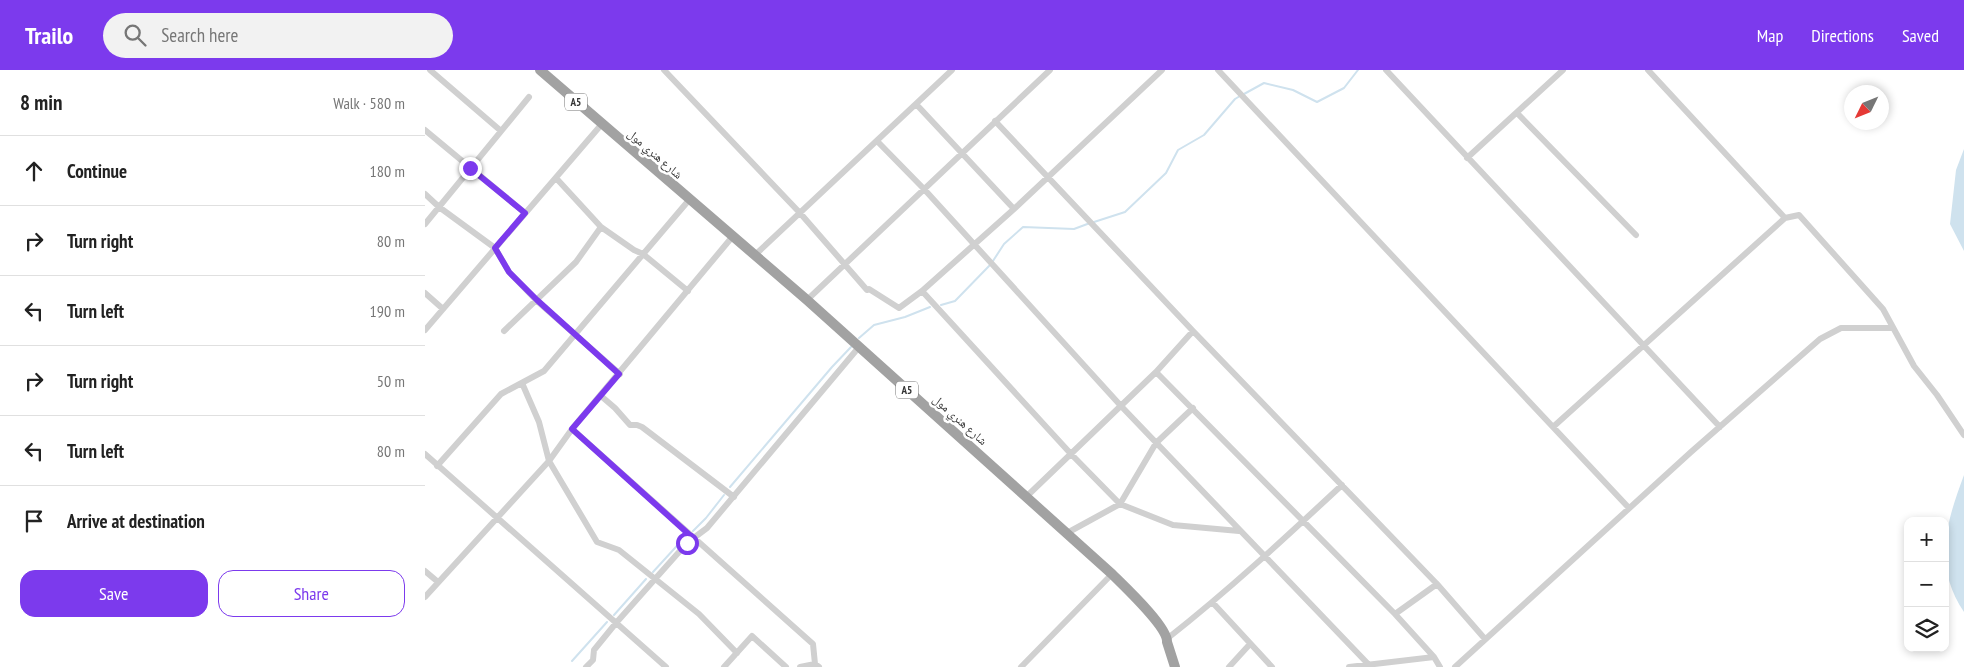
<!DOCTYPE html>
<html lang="en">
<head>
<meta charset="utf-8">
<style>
	body { margin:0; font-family:"PT Sans Narrow","Noto Naskh Arabic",sans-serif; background:#f2f2f2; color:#222 }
	.controls { position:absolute; right:15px; bottom:15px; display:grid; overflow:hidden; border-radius:10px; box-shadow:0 2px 8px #0003 }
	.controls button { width:45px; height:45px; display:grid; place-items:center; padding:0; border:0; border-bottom:1px solid #e0e0e0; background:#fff; color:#222; font:25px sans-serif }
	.compass { position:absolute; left:1419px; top:15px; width:45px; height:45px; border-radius:50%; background:#fff; box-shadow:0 2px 8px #0003; rotate:227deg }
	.stop { position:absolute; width:15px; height:15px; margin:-11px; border:4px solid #7c3aed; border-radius:50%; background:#fff }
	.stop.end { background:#7c3aed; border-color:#fff; box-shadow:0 1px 5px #0008 }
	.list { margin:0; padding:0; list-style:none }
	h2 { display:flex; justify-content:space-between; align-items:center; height:65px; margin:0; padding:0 20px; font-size:21px }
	h2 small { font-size:16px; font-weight:400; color:#767676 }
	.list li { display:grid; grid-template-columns:32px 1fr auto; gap:15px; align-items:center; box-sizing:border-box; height:70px; padding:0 20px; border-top:1px solid #e0e0e0 }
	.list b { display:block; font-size:19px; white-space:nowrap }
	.list em { font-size:16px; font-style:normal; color:#767676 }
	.actions { display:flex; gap:10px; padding:15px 20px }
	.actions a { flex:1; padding:11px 0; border:1px solid #7c3aed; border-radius:15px; text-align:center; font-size:18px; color:#7c3aed }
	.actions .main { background:#7c3aed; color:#fff }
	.icon { flex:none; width:28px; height:28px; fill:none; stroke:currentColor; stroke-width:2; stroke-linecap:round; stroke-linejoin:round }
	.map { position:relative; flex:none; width:1539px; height:597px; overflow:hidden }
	header { display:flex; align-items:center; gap:30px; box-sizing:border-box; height:70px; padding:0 25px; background:#7c3aed; color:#fff }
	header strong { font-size:24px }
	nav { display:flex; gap:28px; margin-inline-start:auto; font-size:18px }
	.search { width:350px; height:45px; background:#f2f2f2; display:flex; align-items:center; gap:12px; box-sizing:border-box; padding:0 18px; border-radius:28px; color:#767676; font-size:19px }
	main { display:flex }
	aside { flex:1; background:#fff }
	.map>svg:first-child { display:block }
	.water { fill:#cfe2ee }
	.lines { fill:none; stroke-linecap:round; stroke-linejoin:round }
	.stream { stroke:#cfe2ee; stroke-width:2 }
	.minor { stroke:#d0d0d0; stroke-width:6 }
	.trunk { stroke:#a2a2a2; stroke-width:10 }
	.route { stroke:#7c3aed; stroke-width:6 }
	.labels { text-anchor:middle; stroke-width:5; stroke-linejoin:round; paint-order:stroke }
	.shield { fill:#fff; stroke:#707070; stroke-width:1 }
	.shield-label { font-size:11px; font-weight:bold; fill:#333 }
	.street-label { font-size:12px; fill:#333; stroke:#fff }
</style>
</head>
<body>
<header>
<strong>Trailo</strong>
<div class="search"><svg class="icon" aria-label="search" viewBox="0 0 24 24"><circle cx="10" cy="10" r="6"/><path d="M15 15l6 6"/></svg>Search here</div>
<nav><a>Map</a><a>Directions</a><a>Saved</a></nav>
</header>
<main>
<aside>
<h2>8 min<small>Walk · 580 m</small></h2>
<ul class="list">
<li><svg class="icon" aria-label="ahead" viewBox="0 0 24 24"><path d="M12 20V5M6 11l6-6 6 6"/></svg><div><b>Continue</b></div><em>180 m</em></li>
<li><svg class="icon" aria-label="right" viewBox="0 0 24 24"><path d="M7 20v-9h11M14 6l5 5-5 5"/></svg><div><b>Turn right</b></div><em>80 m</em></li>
<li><svg class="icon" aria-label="left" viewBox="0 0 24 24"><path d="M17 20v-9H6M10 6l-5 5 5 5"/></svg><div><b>Turn left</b></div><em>190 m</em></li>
<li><svg class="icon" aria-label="right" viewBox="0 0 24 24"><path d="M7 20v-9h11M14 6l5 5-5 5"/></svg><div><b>Turn right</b></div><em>50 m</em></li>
<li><svg class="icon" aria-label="left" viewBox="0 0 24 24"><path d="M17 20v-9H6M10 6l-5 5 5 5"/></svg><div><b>Turn left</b></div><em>80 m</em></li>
<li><svg class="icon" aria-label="arrive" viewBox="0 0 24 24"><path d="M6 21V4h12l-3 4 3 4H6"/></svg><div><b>Arrive at destination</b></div></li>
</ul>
<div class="actions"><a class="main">Save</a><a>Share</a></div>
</aside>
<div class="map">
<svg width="1539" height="597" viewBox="0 0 1539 597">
	<rect width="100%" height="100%" fill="#fff"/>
	<path class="water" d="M 1539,79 L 1539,181 L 1525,154 L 1531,100 Z
		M 1539,405 L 1539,542 C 1508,496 1521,453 1539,405 Z"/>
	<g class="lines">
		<path class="stream" d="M 819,24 L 839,13 L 868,20 L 892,32 L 919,18 L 933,0
			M 669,152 L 700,142 L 741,103 L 753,80 L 779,65 L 810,29 L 815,26
			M 516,235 L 530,231 L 566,194 L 579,174 L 598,157 L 649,159 L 665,153
			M 434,268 L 449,255 L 480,247 L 505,237
			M 305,417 L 407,297 L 426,277
			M 268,461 L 281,448 L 299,425
			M 228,502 L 260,467
			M 189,545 L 221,509
			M 147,591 L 182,552"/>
		<path class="minor" d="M 5,0 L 76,61
			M 239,0 L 375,143 L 442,220 L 444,219 L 474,238 L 497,221 L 589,139 L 737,0
			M 793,0 L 1204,438
			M 961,0 L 1295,357
			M 1223,0 L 1360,148
			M 491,34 L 589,139
			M 1092,43 L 1211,165
			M 570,51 L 768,261 L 1012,514 L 1060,569
			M 0,60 L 100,143
			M 452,71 L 499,119 L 696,336 L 946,597
			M 1042,88 L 1138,0
			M 131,108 L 176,157 L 209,180 L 218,184 L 263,221
			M 0,124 L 14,137 L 70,178 L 84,202 L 112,231 L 195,304
			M 0,154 L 104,27
			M 330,185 L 527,0
			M 497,221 L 646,384 L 695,434 L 748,455 L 814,461
			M 0,223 L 18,239
			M 382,230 L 625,0
			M 0,260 L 176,55
			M 79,261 L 151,192 L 176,157
			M 731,302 L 970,544 L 1009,587 L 1015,597
			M 97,313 L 114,352 L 124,391 L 172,472 L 194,480 L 274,544 L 312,583
			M 176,326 L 190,338 L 205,355 L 212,355 L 217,357 L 309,427
			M 1128,357 L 1360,148 L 1374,145 L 1458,239 L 1489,296 L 1512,325 L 1539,365
			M 147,359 L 388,574 L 390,594
			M 0,384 L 241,597
			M 12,396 L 76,324 L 119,301 L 264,130
			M 601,427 L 731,302 L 768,261
			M 642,463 L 695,434 L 731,373 L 768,338
			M 0,501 L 13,512
			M 0,527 L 124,391 L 147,359 L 308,166
			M 788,533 L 847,597
			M 970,544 L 1012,514
			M 743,568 C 804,520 860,468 917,415
			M 161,597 L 168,590 L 169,580 L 191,553 L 262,473 L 282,458 L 434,277
			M 299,597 L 327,566 L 361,597
			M 375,597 L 390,594 L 394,597
			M 596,597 L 687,504
			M 804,597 L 825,574
			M 924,597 L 1009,587
			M 1030,597 L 1266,382 L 1395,269 L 1416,258 L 1468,258"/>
		<path class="trunk" d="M 115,0 L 382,230 L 687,504 C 699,516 743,557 742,572 L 750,597"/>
	</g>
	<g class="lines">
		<path class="route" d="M 45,98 L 100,143 L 70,178 L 84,202 L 112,230 L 194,304 L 147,359 L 268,468 L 262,473"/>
	</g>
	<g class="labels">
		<g class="shield">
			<rect x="140" y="23.5" width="22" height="17" rx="4"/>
			<rect x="471" y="311.5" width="22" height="17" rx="4"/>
		</g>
		<g class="shield-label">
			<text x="151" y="36">A5</text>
			<text x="482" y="324">A5</text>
		</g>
		<g class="street-label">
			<text transform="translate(230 84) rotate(41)" y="4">شارع هنري مول</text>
			<text transform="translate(535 350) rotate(42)" y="4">شارع هنري مول</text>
		</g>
	</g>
</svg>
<div class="controls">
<button>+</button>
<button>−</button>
<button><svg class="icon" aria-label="layers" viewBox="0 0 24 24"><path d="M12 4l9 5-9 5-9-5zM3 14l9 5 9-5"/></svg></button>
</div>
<svg class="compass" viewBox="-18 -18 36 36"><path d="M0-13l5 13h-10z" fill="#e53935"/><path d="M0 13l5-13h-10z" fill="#767676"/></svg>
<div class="stop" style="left:262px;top:473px"></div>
<div class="stop end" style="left:45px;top:98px"></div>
</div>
</main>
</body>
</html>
